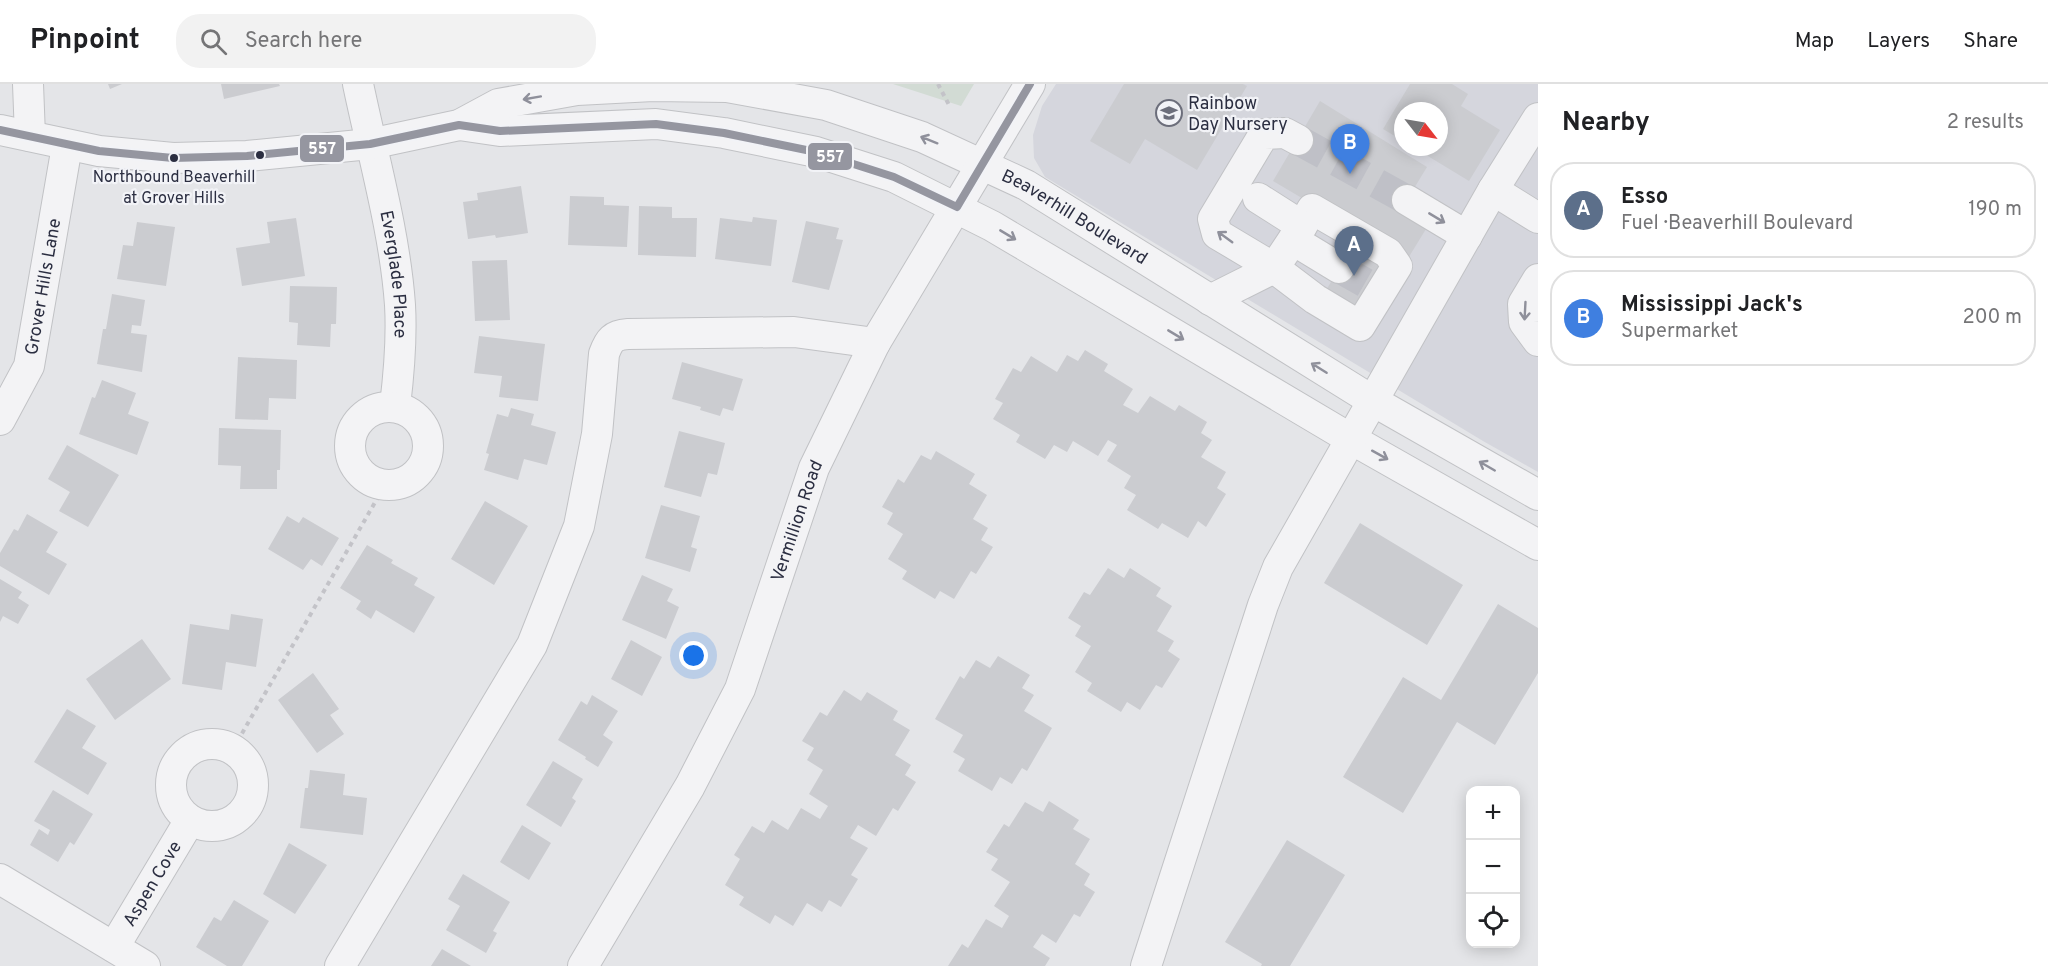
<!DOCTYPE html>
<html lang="en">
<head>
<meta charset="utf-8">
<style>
	body { margin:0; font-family:Overpass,sans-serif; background:#f2f2f2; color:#202124 }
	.controls { position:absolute; right:18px; bottom:18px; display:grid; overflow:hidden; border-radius:12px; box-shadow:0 3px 15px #0003 }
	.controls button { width:54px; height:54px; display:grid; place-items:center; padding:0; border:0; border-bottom:2px solid #e0e0e0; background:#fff; color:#202124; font:30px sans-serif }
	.compass { position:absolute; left:1394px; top:18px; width:54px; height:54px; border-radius:50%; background:#fff; box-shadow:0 3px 15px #0003; rotate:121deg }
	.you { position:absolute; left:694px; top:572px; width:21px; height:21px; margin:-15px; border:4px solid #fff; border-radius:50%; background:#1a73e8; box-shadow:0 0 0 9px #1a73e833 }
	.badge { display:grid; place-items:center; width:39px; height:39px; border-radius:50%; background:#6c6e7b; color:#fff; font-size:20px; font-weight:700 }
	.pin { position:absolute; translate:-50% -50px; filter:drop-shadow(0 2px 3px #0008) }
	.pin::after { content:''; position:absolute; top:32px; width:21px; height:18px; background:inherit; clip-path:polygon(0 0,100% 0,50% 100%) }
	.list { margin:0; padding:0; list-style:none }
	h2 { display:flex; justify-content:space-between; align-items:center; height:78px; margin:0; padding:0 24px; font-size:26px }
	h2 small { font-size:20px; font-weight:400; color:#757577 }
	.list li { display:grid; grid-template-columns:39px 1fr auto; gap:18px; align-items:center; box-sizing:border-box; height:96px; margin:0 12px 12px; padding:0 12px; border:2px solid #e0e0e0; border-radius:24px }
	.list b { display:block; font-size:22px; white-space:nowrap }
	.list p { margin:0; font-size:20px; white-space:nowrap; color:#757577 }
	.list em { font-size:20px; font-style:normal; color:#757577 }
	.icon { flex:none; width:33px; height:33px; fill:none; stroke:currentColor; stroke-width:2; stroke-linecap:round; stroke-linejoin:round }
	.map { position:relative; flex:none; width:1538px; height:882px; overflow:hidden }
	header { display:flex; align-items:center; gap:36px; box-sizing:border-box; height:84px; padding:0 30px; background:#fff; border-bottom:2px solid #e0e0e0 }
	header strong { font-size:28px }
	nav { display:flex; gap:33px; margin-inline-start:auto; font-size:21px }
	.search { width:420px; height:54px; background:#f2f2f2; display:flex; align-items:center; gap:15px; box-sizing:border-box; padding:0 21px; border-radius:24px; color:#757577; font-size:22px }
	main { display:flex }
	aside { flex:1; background:#fff }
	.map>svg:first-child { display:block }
	.built { fill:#d5d6dd; fill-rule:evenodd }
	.green { fill:#d2dbd4 }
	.building { fill:#cbccd0 }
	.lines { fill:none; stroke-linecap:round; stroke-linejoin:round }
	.minor-tunnel { stroke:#bfc0c7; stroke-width:30; stroke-dasharray:30 15; stroke-linecap:butt }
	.minor-casing { stroke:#c1c2c5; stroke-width:32 }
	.path { stroke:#c3c3c8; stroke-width:4; stroke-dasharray:4.5 4.5; stroke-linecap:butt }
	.minor { stroke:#f3f3f5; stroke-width:30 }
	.bus-1-casing { stroke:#f2f3f7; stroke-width:12 }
	.bus-1 { stroke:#9596a0; stroke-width:8 }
	.oneway { stroke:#8f909b }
	.bus-dot { fill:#2b2e41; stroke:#f2f3f7; stroke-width:2 }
	.labels { text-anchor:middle; stroke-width:4.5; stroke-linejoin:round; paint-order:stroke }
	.bus-label { font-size:16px; fill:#2b2e41; stroke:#f2f3f7 }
	.poi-label { font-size:18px; fill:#2b2e41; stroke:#f2f3f7; text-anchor:start }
	.street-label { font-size:18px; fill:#2b2e41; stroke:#f2f3f7 }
	.line-badge { stroke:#f2f3f7; stroke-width:2 }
	.badge-label { font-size:16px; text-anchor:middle; font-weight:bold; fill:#fff }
</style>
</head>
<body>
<header>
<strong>Pinpoint</strong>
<div class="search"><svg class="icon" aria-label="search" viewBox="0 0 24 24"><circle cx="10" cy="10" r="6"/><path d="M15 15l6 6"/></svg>Search here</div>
<nav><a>Map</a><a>Layers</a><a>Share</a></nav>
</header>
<main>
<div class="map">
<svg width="1538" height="882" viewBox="0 0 1538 882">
	<rect width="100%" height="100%" fill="#e4e5e8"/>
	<path class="built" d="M 1056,0 L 1538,0 L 1538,388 L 1483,357 L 1045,93 L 1034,74 L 1033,51 L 1042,22 ZM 1403,27 L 1439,27 L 1439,63 L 1403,63 Z"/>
	<path class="green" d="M 893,0 L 974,0 L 961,22 Z"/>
	<path class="building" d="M 108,0 L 122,0 L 110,5 Z
		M 221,0 L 279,0 L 280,2 L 224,15 Z
		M 1124,0 L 1243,0 L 1247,2 L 1197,86 L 1145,55 L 1130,80 L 1090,57 Z
		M 1410,0 L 1452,0 L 1468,10 L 1461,22 L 1500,46 L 1469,97 L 1413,63 L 1439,63 L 1439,27 L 1403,27 L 1403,57 L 1383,45 Z
		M 1320,17 L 1427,83 L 1399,129 L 1426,145 L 1407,176 L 1273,97 Z
		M 521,102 L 528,149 L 496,154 L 495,151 L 468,155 L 463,118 L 478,116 L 477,109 Z
		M 570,112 L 604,113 L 604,121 L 629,122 L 627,163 L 568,161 Z
		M 639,122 L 672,123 L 672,134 L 697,134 L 696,173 L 638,171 Z
		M 753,133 L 777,136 L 771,182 L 715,175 L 720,134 L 752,138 Z
		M 296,134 L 305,192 L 242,202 L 236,164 L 270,159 L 267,138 Z
		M 806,137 L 839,144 L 836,155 L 843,156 L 829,206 L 792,198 Z
		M 137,138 L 175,143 L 166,202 L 117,195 L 123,161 L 133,162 Z
		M 1355,158 L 1384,175 L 1351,230 L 1322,213 Z
		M 507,176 L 510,236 L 475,237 L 472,177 Z
		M 290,202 L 337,203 L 336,240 L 331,240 L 330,263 L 297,261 L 298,239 L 289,238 Z
		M 112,210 L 145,216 L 141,242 L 132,241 L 131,249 L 147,251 L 142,288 L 97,280 L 103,245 L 106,245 Z
		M 479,252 L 545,260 L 538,317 L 499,313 L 502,292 L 474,289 Z
		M 1085,266 L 1108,280 L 1104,287 L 1133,305 L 1123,321 L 1138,329 L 1150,312 L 1175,327 L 1179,321 L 1207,338 L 1201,349 L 1212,356 L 1201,373 L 1226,388 L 1217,404 L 1226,410 L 1206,443 L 1198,437 L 1188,454 L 1162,439 L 1158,445 L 1127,426 L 1136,411 L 1124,404 L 1131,392 L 1107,377 L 1117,361 L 1108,356 L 1098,372 L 1073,357 L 1067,368 L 1054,361 L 1045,375 L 1016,358 L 1020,351 L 993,335 L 1003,319 L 995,315 L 1013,284 L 1021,288 L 1031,272 L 1057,288 L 1067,271 L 1078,277 Z
		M 238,273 L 297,276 L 296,315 L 269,314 L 268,336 L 235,335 Z
		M 682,278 L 743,295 L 733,327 L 723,324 L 720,332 L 700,326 L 701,323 L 672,315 Z
		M 102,296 L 136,309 L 128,330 L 149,338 L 137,371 L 79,350 L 92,313 L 95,314 Z
		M 511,324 L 534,330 L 531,341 L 556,348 L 547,381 L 524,375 L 518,396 L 484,386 L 489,370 L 486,369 L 497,330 L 508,333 Z
		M 219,344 L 281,346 L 280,386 L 277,386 L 277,405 L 240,405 L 241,382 L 218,381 Z
		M 679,347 L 725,359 L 717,391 L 708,389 L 701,413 L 664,403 Z
		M 67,361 L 119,391 L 88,443 L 59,427 L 70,408 L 48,395 Z
		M 936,367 L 975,390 L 969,400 L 987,411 L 973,435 L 988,444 L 981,456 L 993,463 L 976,490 L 971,487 L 954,515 L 940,507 L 935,515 L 902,495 L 907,487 L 888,475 L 903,450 L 887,440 L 893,429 L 882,423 L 898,395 L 904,399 L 921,371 L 931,376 Z
		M 485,417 L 528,442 L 494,501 L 451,475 Z
		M 661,421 L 700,432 L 691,463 L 697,465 L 690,488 L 645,474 Z
		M 27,430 L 58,448 L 46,468 L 67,480 L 49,511 L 0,482 L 0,469 L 14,445 L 18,447 Z
		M 287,432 L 299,439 L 303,433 L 339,454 L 322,482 L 311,475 L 303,486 L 268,465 Z
		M 1360,439 L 1463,501 L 1427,561 L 1324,499 Z
		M 367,461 L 393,476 L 391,479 L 418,494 L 414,501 L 435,513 L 414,549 L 376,526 L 371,535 L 356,525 L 361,517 L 340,504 Z
		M 1108,484 L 1124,494 L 1130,484 L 1161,504 L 1156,512 L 1172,522 L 1157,547 L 1174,557 L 1168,567 L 1180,575 L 1162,604 L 1156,601 L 1140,626 L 1127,618 L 1121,628 L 1087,607 L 1092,599 L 1075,588 L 1091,562 L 1075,552 L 1081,542 L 1068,534 L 1084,508 L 1090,511 Z
		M 642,491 L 673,505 L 667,517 L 679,523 L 666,555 L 622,536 Z
		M 0,495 L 22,508 L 18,514 L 29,521 L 18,540 L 3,532 L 0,538 Z
		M 1498,520 L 1538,544 L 1538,589 L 1495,661 L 1457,638 L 1403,729 L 1343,693 L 1403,593 L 1441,616 Z
		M 231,530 L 263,535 L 256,583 L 226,578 L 222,606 L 182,600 L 190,540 L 229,546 Z
		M 142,555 L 171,595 L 115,636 L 86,595 Z
		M 631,556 L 662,573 L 642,612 L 611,595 Z
		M 998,572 L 1030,591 L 1022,604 L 1034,611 L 1024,627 L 1052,644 L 1027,687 L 1022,684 L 1012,700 L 1000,693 L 992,707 L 958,687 L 965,675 L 953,668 L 963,651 L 935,635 L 960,592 L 964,595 L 976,576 L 990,584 Z
		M 313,589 L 339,625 L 330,631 L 344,650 L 317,669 L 278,616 Z
		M 844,606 L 861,617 L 867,608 L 898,627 L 893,636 L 910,646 L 895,671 L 911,681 L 905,691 L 916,698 L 898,727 L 893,724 L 876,752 L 858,741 L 850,754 L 868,764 L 851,791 L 858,795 L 841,823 L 829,816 L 822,828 L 807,819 L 793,842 L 775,831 L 770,840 L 739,821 L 744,813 L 725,801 L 740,775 L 734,771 L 752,742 L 764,749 L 772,736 L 788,746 L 801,724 L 820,735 L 828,722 L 809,710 L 823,686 L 807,676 L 814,664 L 802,657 L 820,628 L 827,632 Z
		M 592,611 L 618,627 L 603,651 L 613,658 L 598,683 L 585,675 L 586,673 L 558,656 L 581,617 L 587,621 Z
		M 67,625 L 96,642 L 82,664 L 107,679 L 88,711 L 34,678 Z
		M 553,677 L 583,695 L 572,714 L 576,717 L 561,743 L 526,721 Z
		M 310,686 L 345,690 L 343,711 L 367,714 L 363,751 L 300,744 L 305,704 L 308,704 Z
		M 53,706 L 93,730 L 74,761 L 70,758 L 58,778 L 30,761 L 39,745 L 48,751 L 50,746 L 34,737 Z
		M 1049,717 L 1079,736 L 1073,745 L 1090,755 L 1075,780 L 1090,790 L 1084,801 L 1095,808 L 1080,833 L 1074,830 L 1056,859 L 1042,850 L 1033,863 L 1050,874 L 1045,882 L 948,882 L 962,860 L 968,864 L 986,835 L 1002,844 L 1009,832 L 994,822 L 1010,798 L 991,786 L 998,775 L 986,768 L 1004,740 L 1009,743 L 1025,718 L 1043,728 Z
		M 522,741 L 551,759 L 529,796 L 500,778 Z
		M 1287,756 L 1345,791 L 1290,882 L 1261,882 L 1262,880 L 1225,858 Z
		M 289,759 L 327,781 L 295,830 L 263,810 Z
		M 463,790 L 510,818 L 493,847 L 497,849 L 486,869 L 446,846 L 460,822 L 448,815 Z
		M 234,816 L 269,837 L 242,882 L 227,882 L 196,863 L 214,833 L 221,837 Z
		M 442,865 L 471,882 L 431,882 Z"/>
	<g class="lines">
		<path class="minor-tunnel" d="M 1298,56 L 1407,116
			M 1339,184 L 1369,201"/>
		<defs>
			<g id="minor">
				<path d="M 28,0 L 30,52"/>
				<path id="s1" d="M 358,0 C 373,72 395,149 400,221 C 402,255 399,289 395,322"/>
				<path d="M 459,41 L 500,47 L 656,40 L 724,49 L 816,68 L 894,93 L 992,142 L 1351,355 L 1538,461"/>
				<path id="s2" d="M 0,46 L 99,67 L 173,74 L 247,72 L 370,60 L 459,41 L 498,20 L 577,6 L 653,2 L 727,3 L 826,21 L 922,53 L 1026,101 L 1373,317 L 1538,411"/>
				<path d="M 1298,56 L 1285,49 L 1264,50 L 1213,135 L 1217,150 L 1274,184 L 1315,215 L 1360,242 L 1397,182 L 1388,169 L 1312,125 L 1302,142"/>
				<path d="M 1493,106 L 1538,134"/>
				<path d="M 1407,116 L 1467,152"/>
				<path d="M 1293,156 L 1339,184"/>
				<path d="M 1538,195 L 1523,220 L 1524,238 L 1538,257"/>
				<path d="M 1210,216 L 1274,184 L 1302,142 L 1258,114"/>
				<circle cx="389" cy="362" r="39"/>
				<path id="s3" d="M 0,336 L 29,282 L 67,62"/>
				<circle cx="212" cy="701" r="41"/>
				<path d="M 0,795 L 145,882"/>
				<path id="s4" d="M 114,863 L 190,736"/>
				<path d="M 340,882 L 532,561 L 579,442 L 597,350 L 604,270 C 609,256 613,251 628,250 L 794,248 L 875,259"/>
				<path id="s5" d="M 583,882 L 690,702 L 740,605 L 814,384 L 875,259 L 1030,0"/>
				<path d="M 1146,882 L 1263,521 L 1278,483 L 1493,106 L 1538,34"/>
			</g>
		</defs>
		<use href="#minor" class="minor-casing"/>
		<path class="path" d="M 938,0 L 949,21
			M 233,665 L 385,401"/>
		<use href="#minor" class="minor"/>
		<defs>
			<path id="bus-1" d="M 0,46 L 99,67 L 173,74 L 247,72 L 370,60 L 459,41 L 500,47 L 656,40 L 724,49 L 816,68 L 894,93 L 957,123 L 1030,0"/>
		</defs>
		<use href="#bus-1" class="bus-1-casing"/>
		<use href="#bus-1" class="bus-1"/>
	</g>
	<defs><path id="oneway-shaft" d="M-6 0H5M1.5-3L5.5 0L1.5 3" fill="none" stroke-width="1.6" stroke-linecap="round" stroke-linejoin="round" transform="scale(1.5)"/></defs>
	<g class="oneway">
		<use href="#oneway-shaft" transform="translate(532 14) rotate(170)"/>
		<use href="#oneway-shaft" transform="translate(929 56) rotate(-158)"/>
		<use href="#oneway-shaft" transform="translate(1437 134) rotate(31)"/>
		<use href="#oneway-shaft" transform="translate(1008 151) rotate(31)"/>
		<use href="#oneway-shaft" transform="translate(1225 153) rotate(-144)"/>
		<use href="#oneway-shaft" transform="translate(1525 227) rotate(93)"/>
		<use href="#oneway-shaft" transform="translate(1176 251) rotate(31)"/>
		<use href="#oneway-shaft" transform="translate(1319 284) rotate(-148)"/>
		<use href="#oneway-shaft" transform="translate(1380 371) rotate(29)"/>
		<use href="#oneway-shaft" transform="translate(1487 382) rotate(-150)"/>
	</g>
	<defs>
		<symbol id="school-ring" viewBox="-11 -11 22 22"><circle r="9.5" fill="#f2f3f7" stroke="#6c6e7b" stroke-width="1.5"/><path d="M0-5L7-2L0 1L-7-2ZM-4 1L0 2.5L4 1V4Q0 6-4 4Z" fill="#6c6e7b"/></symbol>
	</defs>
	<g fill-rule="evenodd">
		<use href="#school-ring" x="1154" y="14" width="30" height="30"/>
	</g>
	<g class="bus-dot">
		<circle cx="260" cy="71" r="5"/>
		<circle cx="174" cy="74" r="5"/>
	</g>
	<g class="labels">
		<g class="bus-label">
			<text x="174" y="98">Northbound Beaverhill<tspan x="174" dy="21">at Grover Hills</tspan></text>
		</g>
		<g class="poi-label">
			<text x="1188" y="25">Rainbow<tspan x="1188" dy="21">Day Nursery</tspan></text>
		</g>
		<g class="street-label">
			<text dy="6" stroke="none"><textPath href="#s2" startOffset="1113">Beaverhill Boulevard</textPath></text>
			<text dy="6" stroke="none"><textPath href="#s1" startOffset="194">Everglade Place</textPath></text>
			<text dy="6" stroke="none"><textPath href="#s3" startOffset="142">Grover Hills Lane</textPath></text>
			<text dy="6" stroke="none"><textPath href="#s5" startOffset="496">Vermillion Road</textPath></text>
			<text dy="6" stroke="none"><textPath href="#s4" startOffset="74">Aspen Cove</textPath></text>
		</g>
	</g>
	<g class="line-badge">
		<rect x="299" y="50" width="46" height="29" rx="6" fill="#9596a0"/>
		<rect x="807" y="58" width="46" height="29" rx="6" fill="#9596a0"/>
	</g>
	<g class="badge-label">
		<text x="322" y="70">557</text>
		<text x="830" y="78">557</text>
	</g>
</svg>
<div class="controls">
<button>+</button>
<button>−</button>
<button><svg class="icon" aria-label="locate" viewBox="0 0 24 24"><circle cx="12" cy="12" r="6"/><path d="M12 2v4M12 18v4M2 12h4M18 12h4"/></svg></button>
</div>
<svg class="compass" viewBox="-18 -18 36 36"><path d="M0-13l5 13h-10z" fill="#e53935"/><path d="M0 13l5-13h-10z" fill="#757577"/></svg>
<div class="you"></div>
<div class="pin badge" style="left:1354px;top:192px;background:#5c6f8a">A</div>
<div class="pin badge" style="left:1350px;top:90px;background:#3f7fe0">B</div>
</div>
<aside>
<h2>Nearby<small>2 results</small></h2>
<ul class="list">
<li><span class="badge" style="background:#5c6f8a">A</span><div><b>Esso</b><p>Fuel · Beaverhill Boulevard</p></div><em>190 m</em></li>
<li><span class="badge" style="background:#3f7fe0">B</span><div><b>Mississippi Jack's</b><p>Supermarket</p></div><em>200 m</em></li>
</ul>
</aside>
</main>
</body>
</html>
